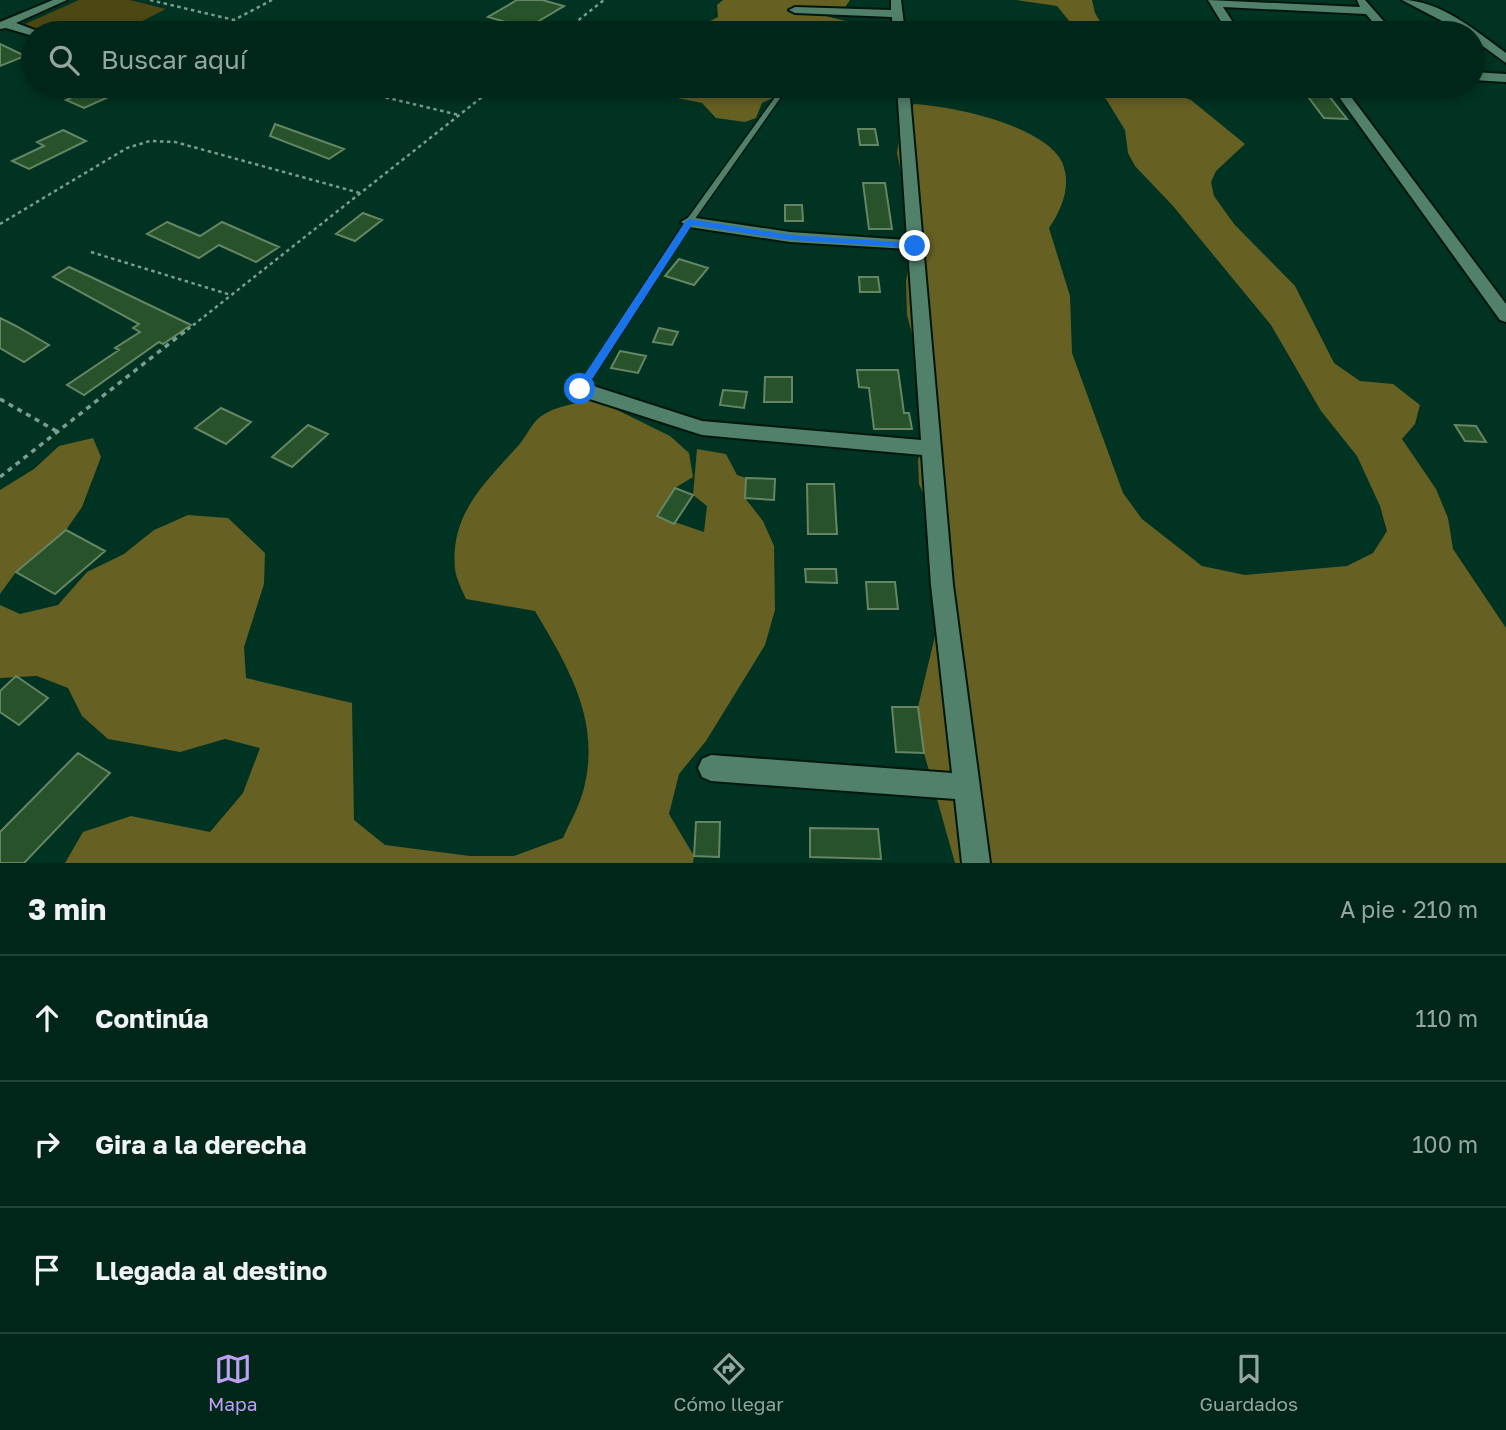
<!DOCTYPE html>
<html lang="es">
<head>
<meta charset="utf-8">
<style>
	body { margin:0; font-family:"Golos Text",sans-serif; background:#0e3226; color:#f1f3f6 }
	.stop { position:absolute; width:21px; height:21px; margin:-16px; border:5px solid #1a73e8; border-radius:50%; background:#fff }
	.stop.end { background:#1a73e8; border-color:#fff; box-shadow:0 2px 7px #0008 }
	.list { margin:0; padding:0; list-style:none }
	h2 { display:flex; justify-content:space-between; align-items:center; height:91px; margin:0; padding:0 28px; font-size:30px }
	h2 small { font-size:23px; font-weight:400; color:#95a5a2 }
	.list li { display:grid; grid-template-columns:46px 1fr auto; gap:21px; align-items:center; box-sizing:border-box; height:126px; padding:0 28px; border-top:2px solid #224338 }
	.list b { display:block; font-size:26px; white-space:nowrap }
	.list em { font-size:23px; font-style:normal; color:#95a5a2 }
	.icon { flex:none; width:38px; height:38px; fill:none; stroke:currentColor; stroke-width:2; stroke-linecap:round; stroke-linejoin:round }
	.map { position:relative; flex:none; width:1506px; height:863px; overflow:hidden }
	.search { position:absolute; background:#002619; box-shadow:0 4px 10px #0003; left:21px; right:21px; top:21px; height:77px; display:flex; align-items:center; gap:18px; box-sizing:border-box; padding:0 24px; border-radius:38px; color:#95a5a2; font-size:26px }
	.sheet { height:469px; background:#002619 }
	nav { display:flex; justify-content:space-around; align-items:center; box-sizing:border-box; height:98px; border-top:2px solid #224338; background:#002619; font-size:19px; color:#95a5a2 }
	nav a { display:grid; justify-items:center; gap:4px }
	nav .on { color:#bca0f2 }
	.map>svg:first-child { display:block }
	.green { fill:#4c4713 }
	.forest { fill:#666023 }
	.building { fill:#285229; stroke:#658564; stroke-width:2 }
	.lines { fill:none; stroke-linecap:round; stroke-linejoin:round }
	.service-casing { stroke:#01170e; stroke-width:3 }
	.minor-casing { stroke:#01170e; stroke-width:4 }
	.path-far1 { stroke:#799e8f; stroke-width:2.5; stroke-dasharray:3.5 3.5; stroke-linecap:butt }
	.path { stroke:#799e8f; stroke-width:3.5; stroke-dasharray:5 5; stroke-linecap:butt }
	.service { fill:#51806b; fill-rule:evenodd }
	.minor { fill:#51806b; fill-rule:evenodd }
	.route { fill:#1a73e8 }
</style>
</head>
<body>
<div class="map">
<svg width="1506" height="863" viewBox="0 0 1506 863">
	<rect width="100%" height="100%" fill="#003321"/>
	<path class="green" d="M 79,0 L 130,0 L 166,9 L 119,33 L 33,34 L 14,29 Z"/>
	<path class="forest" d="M 723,0 L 850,0 L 843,10 L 814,13 L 873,28 L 873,32 L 696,33 L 702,25 L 718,17 L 717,5 Z
		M 1016,0 L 1092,0 L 1095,13 L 1107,33 L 1079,33 L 1057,6 Z
		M 790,86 L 779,95 L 762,103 L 756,118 L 745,122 L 716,118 L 702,103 L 663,95 L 651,87 Z
		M 1091,86 L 1152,86 L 1191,100 L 1245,144 L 1216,171 L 1211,182 L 1214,196 L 1234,224 L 1295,286 L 1334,363 L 1360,381 L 1393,384 L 1420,405 L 1415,424 L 1402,439 L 1436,489 L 1448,518 L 1453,549 L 1506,628 L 1506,863 L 955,863 L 924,753 L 918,707 L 940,615 L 942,585 L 953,560 L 919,484 L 918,460 L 933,414 L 907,315 L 906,281 L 914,234 L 897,153 L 901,127 L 914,104 C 951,106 1044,125 1062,162 C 1072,185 1062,209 1049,228 L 1070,296 L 1072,353 L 1123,493 L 1142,519 L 1202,566 L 1245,575 L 1347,566 L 1373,553 L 1387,531 L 1380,506 L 1357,456 L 1321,411 L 1271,325 L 1173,206 L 1135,166 L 1128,153 L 1125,130 L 1106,99 Z
		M 597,400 L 670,436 L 689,453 L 693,477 L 675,488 L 657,516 L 704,532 L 707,506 L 693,495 L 697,449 L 726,454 L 737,475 L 746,478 L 745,498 L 763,521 L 774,546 L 775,610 L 765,645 L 706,741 L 679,774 L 669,814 L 694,856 L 693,863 L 65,863 L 83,832 L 131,816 L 210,832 L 243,793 L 260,748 L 225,739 L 180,752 L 108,739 L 82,716 L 68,688 L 37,676 L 0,678 L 0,605 L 20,614 L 58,605 L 87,572 L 124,554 L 154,530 L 188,515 L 228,518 L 265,553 L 264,584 L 244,647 L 246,678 L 352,703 L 354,820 L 385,845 L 470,856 L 514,856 L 563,838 C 570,822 580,805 584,788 C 601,720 568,667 535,611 L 466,599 C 462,590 456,578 455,569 C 450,514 484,484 517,447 C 525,439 531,424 540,417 C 556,405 578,403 597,400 Z
		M 93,438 L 101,457 L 82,507 L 66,530 L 16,572 L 0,594 L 0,490 L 34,469 L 59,446 Z"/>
	<path class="building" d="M 517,0 L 542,0 L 564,6 L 527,28 L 488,17 Z
		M 0,44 L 25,56 L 0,66 Z
		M 97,86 L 133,86 L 84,108 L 66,100 Z
		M 1300,86 L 1321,86 L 1347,119 L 1324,118 Z
		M 275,124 L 344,149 L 329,159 L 270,136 Z
		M 858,129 L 875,129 L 878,145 L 860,145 Z
		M 63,130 L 86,141 L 29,169 L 12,161 L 44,146 L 37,142 Z
		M 863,183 L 885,183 L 892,229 L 869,229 Z
		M 785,205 L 802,205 L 803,221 L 785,221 Z
		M 363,213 L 382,220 L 355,241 L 336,234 Z
		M 167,222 L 200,236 L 222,222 L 279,247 L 256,262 L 219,245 L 199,258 L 147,234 Z
		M 679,259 L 708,268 L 694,285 L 665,276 Z
		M 69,267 L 91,277 L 191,325 L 163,344 L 159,342 L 84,395 L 67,385 L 119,350 L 115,348 L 140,332 L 133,328 L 139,324 L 53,277 Z
		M 859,277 L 878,277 L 880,292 L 860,292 Z
		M 0,318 L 16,326 L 49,345 L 24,362 L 0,348 Z
		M 659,328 L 678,332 L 672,345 L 653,342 Z
		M 620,351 L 646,356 L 638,373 L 611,368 Z
		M 857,370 L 898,370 L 904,413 L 909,413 L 912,429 L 874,429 L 869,388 L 859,387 Z
		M 765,377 L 792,377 L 792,402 L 764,402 Z
		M 723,390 L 747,392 L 744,408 L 720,405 Z
		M 221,408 L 251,422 L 226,444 L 195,428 Z
		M 308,425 L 328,434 L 292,467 L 272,457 Z
		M 1455,425 L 1476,426 L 1486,442 L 1465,441 Z
		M 746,478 L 775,479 L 774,500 L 745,498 Z
		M 807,484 L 834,484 L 837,534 L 808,534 Z
		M 675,488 L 693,495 L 674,524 L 657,516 Z
		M 66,530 L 105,551 L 55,594 L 16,572 Z
		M 805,569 L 836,569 L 837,583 L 806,582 Z
		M 866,582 L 895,582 L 898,609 L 868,609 Z
		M 16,676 L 48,698 L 19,725 L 0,712 L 0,691 Z
		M 892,707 L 918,707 L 924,753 L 896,752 Z
		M 78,753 L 110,773 L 24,863 L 0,863 L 0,832 Z
		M 696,822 L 720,822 L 719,857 L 694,856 Z
		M 810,828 L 878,829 L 881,859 L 810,857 Z"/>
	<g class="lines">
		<defs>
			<path id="service" d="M 781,89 L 786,90 L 692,223 L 584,391 L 578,391 L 576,389 L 578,387 L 685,222 Z"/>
			<path id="minor" d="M 53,0 L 67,0 L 16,23 L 43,33 L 33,33 L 33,36 L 6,28 L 0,29 L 0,22 Z
				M 891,0 L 901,0 L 905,33 L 893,33 L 892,17 L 795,13 L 789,10 L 795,7 L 891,10 Z
				M 1208,0 L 1360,7 L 1357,0 L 1365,0 L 1394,33 L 1382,33 L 1366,14 L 1223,7 L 1240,33 L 1228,33 Z
				M 1402,0 C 1440,0 1476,31 1506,53 L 1506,63 L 1473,39 L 1473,33 L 1465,33 Z
				M 1473,72 L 1506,74 L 1506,82 L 1473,80 Z
				M 897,86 L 909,86 L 953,585 L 990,863 L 962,863 L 955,799 L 711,781 L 702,777 L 698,768 L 702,759 L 711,755 L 952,773 L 931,585 L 922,455 L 702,435 L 574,394 L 572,389 L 574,384 L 581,382 L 702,421 L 921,440 L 908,249 L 790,242 L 689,227 L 681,222 L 689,217 L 790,232 L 907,240 Z
				M 1331,86 L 1343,86 L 1506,304 L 1506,322 L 1500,320 Z"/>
		</defs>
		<use href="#service" class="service-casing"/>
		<use href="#minor" class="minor-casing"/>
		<path class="path-far1" d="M 150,0 L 234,20 L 272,0
			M 429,27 L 456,33
			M 562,33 L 604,0
			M 338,86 L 459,115
			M 0,224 L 127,148 L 150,141 L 175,142 L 360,193
			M 91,252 L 231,295
			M 182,334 L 496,86"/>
		<path class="path" d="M 0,399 L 58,432
			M 0,477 L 184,332"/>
		<use href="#service" class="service"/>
		<use href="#minor" class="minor"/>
	</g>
	<path class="route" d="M 689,219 L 790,235 L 915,243 L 920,246 L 915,248 L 790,240 L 692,225 L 584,392 L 577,392 L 577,386 L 685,222 Z"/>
</svg>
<div class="stop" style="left:580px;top:389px"></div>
<div class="stop end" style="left:915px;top:246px"></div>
<div class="search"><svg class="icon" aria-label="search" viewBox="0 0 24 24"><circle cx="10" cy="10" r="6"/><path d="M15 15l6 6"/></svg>Buscar aquí</div>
</div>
<section class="sheet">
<h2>3 min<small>A pie · 210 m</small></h2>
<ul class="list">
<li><svg class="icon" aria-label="ahead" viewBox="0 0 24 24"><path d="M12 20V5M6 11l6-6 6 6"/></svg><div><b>Continúa</b></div><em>110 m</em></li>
<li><svg class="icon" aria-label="right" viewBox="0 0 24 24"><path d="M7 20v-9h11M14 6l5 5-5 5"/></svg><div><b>Gira a la derecha</b></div><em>100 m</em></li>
<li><svg class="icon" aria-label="arrive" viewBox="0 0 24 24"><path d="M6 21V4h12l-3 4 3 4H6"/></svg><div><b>Llegada al destino</b></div></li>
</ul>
</section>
<nav>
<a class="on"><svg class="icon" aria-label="map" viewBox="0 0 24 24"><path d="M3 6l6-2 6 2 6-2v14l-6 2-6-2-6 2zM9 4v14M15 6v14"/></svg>Mapa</a>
<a><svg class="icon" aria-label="directions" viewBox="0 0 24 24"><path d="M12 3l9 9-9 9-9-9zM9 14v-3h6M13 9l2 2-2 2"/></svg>Cómo llegar</a>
<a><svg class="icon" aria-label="saved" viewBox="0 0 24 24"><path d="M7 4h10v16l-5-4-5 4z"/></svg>Guardados</a>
</nav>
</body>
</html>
